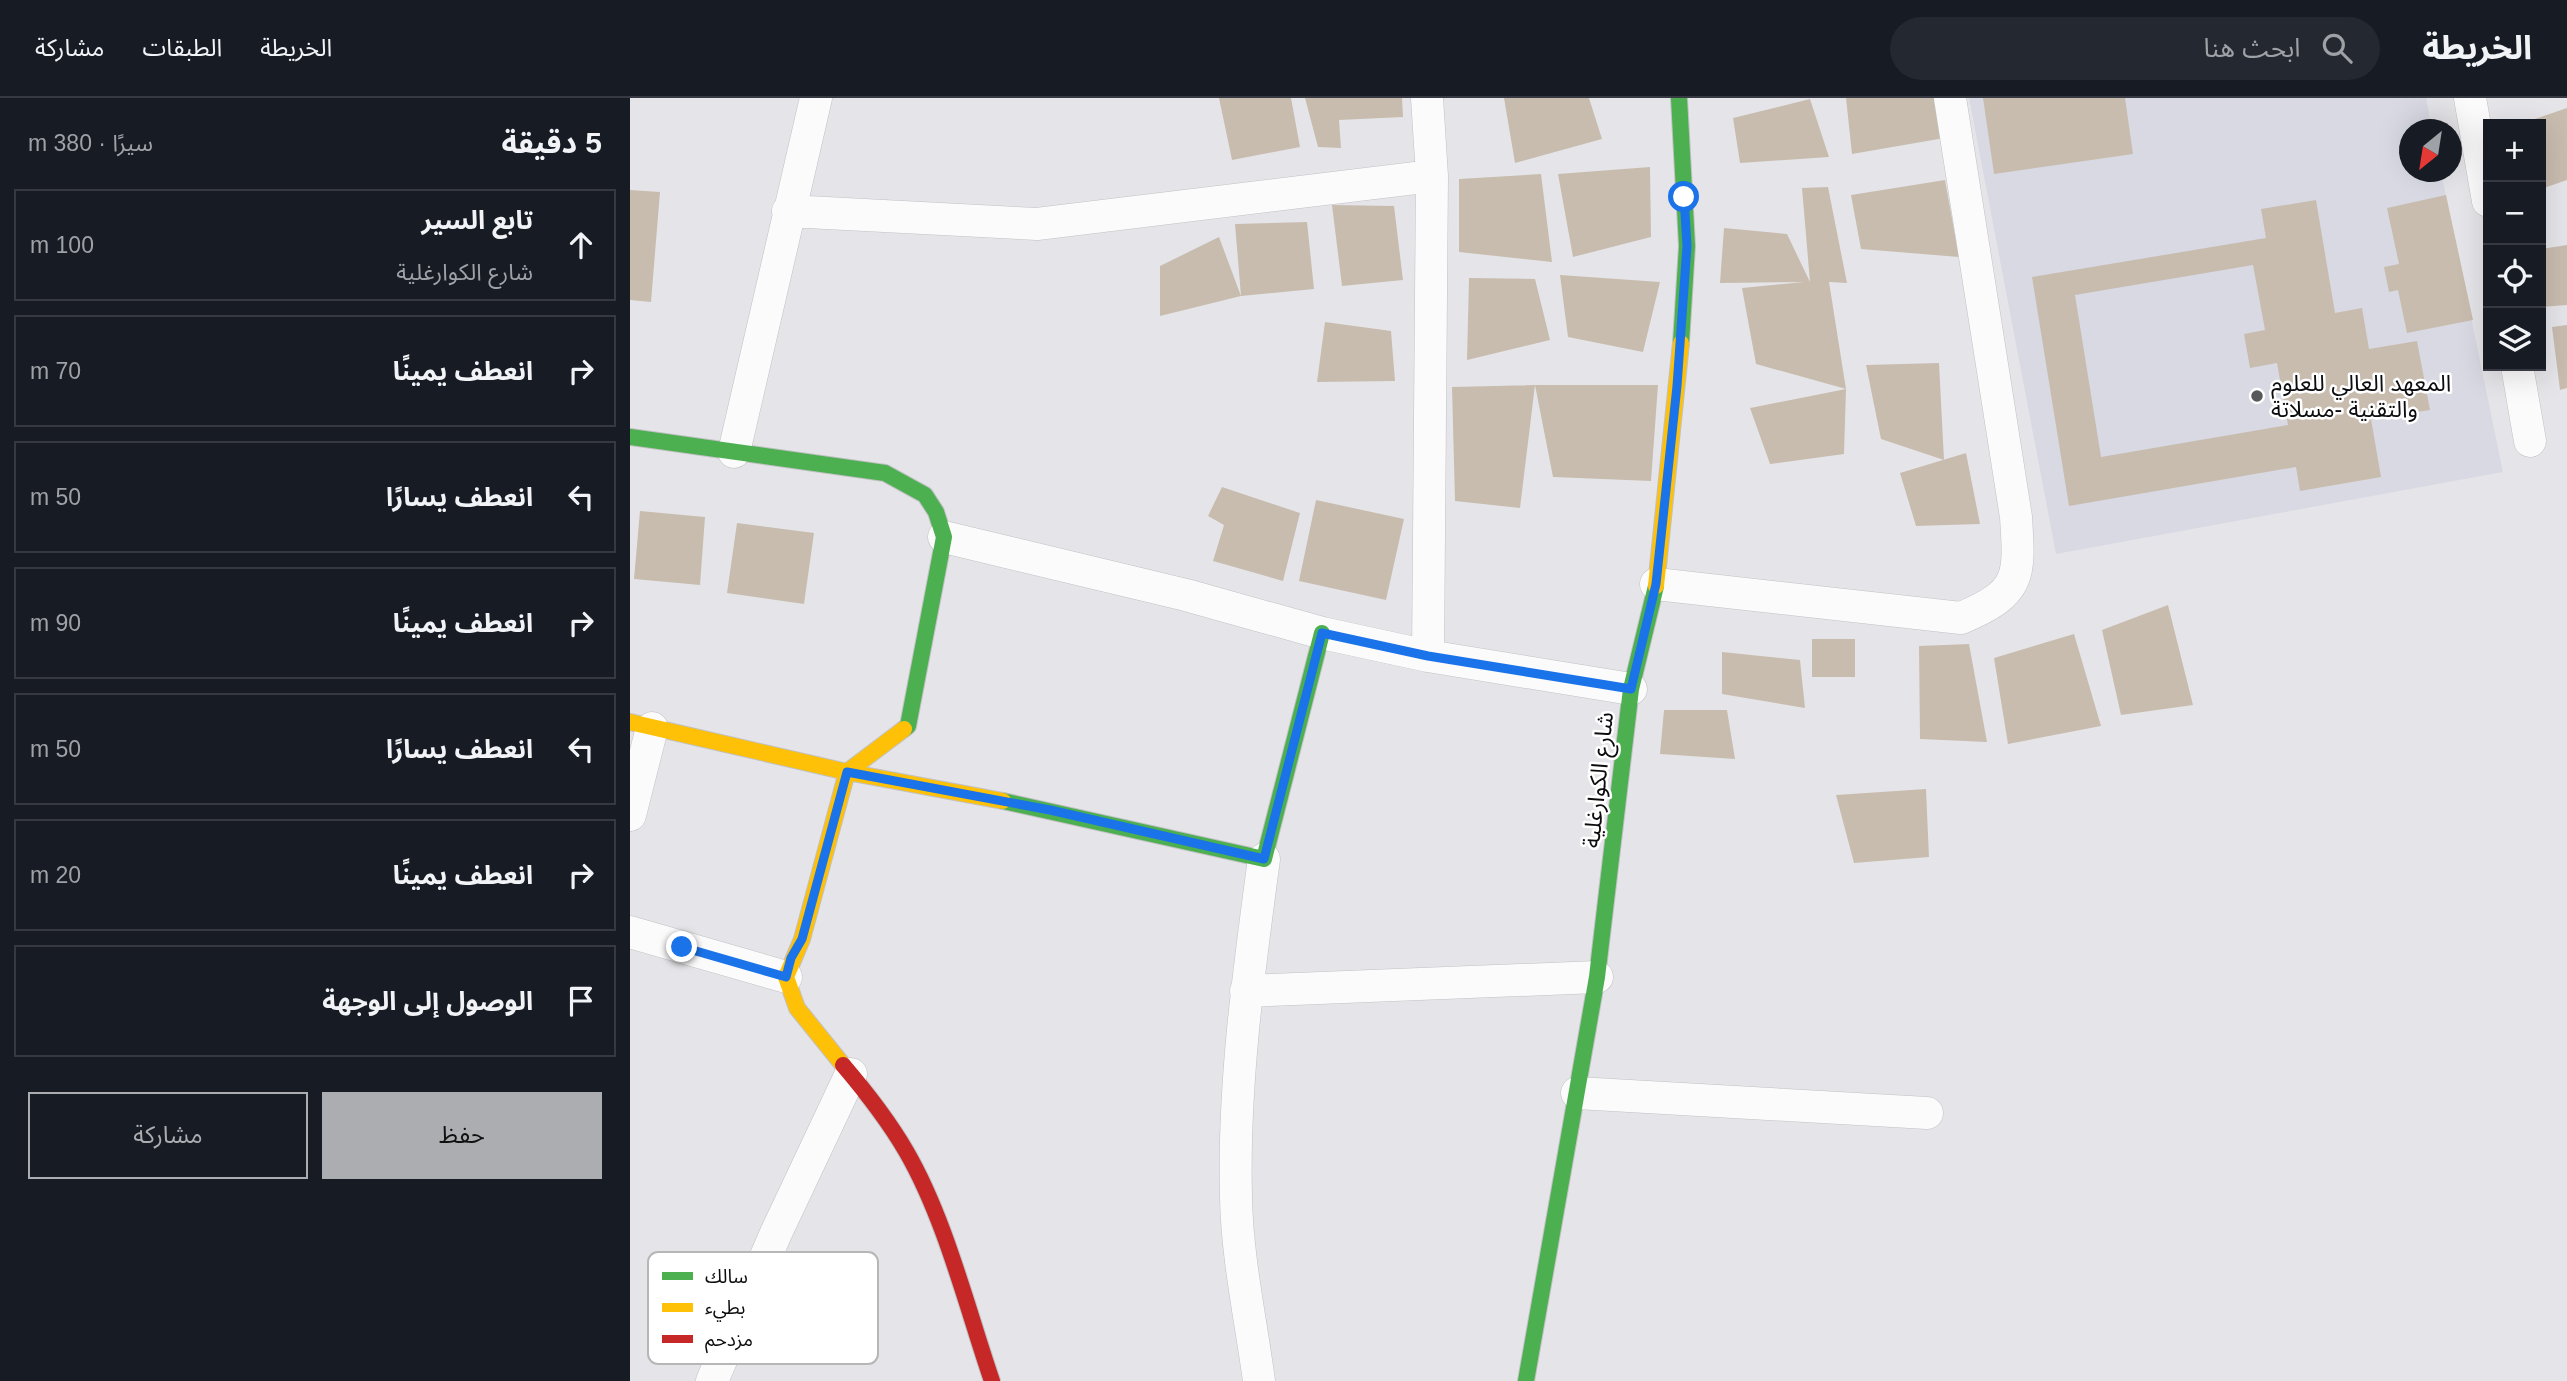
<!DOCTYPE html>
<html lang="ar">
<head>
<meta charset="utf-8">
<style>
	body { margin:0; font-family:Arial,"Noto Sans Arabic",sans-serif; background:#242831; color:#f1f3f6; direction:rtl }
	.controls { position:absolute; right:21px; top:21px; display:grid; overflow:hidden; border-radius:0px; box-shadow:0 7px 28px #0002 }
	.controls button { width:63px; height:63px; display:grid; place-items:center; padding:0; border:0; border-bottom:2px solid #363941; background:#171b24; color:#f1f3f6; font:35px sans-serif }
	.compass { position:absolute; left:1769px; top:21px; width:63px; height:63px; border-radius:50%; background:#171b24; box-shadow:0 7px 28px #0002; rotate:210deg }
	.stop { position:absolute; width:21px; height:21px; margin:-16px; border:5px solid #1a73e8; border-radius:50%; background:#fff }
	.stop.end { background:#1a73e8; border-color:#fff; box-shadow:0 2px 7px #0008 }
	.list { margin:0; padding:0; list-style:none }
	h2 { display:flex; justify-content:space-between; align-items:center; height:91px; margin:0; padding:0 28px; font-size:30px }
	h2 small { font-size:23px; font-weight:400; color:#9ea1a6 }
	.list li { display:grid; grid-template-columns:46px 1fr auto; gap:21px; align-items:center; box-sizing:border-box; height:112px; margin:0 14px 14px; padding:0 14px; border:2px solid #363941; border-radius:0px }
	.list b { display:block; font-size:26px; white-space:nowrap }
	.list p { margin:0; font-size:23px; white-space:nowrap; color:#9ea1a6 }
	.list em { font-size:23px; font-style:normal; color:#9ea1a6 }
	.actions { display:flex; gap:14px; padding:21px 28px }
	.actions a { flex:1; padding:16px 0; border:2px solid #acadb0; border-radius:0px; text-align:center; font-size:24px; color:#acadb0 }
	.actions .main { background:#acadb0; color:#111 }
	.icon { flex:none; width:38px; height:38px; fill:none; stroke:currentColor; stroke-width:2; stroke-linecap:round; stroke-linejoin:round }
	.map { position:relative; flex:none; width:1937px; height:1283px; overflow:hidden; direction:ltr }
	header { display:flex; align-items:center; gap:42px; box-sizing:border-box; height:98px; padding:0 35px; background:#171b24; border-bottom:2px solid #363941 }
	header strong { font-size:33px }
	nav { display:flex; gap:38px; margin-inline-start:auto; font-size:24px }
	.search { width:490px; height:63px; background:#242831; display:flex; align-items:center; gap:18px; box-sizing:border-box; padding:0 24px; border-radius:38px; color:#9ea1a6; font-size:26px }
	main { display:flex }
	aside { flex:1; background:#171b24 }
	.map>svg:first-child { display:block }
	.built { fill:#d8d9e3 }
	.building { fill:#c8bcaf; fill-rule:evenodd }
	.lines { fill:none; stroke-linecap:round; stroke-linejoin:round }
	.street-casing { stroke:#c1c1c4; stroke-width:33 }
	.fast-casing { stroke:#c1c1c4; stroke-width:18 }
	.slow-casing { stroke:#c1c1c4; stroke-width:18 }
	.jam-casing { stroke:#c1c1c4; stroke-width:18 }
	.street { stroke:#fbfbfc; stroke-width:32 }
	.fast { stroke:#4caf50; stroke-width:16 }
	.slow { stroke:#ffc107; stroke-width:16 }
	.jam { stroke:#c62828; stroke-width:16 }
	.route { stroke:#1a73e8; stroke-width:9 }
	.poi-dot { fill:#58585b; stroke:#fff; stroke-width:2.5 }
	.labels { text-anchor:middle; stroke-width:5; stroke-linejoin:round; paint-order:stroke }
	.poi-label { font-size:23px; fill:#0c0c0f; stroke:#fff; text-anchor:start }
	.street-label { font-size:23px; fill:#0c0c0f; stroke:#fff }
	.key { fill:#fff; stroke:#b6b6b7; stroke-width:2 }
	.key-label { font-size:19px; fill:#0c0c0f }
</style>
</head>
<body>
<header>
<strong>الخريطة</strong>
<div class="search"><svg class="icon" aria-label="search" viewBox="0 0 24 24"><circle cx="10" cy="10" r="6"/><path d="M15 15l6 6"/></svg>ابحث هنا</div>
<nav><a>الخريطة</a><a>الطبقات</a><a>مشاركة</a></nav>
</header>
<main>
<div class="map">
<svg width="1937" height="1283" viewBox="0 0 1937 1283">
	<rect width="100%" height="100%" fill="#e5e5e9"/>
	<path class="built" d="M 1339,0 L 1796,0 L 1802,31 L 1780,32 L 1780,74 L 1811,74 L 1873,374 L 1426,456 Z"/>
	<path class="building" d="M 589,0 L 661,0 L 670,49 L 602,62 Z
		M 675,0 L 772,0 L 773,19 L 709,22 L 711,50 L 688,49 Z
		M 874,0 L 959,0 L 972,41 L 885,65 Z
		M 1216,0 L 1311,0 L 1326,38 L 1222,56 Z
		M 1353,0 L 1495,0 L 1503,56 L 1364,76 Z
		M 1180,1 L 1199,59 L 1110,65 L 1103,20 Z
		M 1937,10 L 1937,82 L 1911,91 L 1911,26 L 1890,26 Z
		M 1020,69 L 1021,139 L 943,159 L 928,76 Z
		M 911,76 L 922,164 L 829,154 L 829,81 Z
		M 1315,82 L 1329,159 L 1231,151 L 1221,97 Z
		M 1198,89 L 1217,185 L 1199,184 L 1216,291 L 1126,266 L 1112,190 L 1174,184 L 1090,185 L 1094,130 L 1157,136 L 1180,184 L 1172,90 Z
		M 0,92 L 30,94 L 21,204 L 0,202 Z
		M 1816,97 L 1843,222 L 1777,235 L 1768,192 L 1759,194 L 1754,169 L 1769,166 L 1757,110 Z
		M 1686,102 L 1705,215 L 1732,210 L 1739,251 L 1787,243 L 1800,312 L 1741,321 L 1751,379 L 1670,393 L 1666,369 L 1439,408 L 1402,179 L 1636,140 L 1631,111 ZM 1623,167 L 1635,232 L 1614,236 L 1620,270 L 1647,265 L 1658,327 L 1471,359 L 1445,197 Z
		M 702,107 L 764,108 L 773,182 L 712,188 Z
		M 677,124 L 684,191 L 611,198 L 605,126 Z
		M 589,139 L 611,198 L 530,218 L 530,168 Z
		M 1937,147 L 1937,207 L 1911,209 L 1911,151 Z
		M 930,177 L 1030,184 L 1013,254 L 938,239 Z
		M 839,180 L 905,181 L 920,242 L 837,262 Z
		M 695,224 L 761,233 L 765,283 L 687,284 Z
		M 1937,227 L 1937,290 L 1930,292 L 1922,229 Z
		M 1309,265 L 1314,362 L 1251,341 L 1236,267 Z
		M 905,287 L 1028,287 L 1021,383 L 923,379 Z
		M 905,287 L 890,410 L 825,403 L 822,289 Z
		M 1216,291 L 1214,356 L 1140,366 L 1120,310 Z
		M 1336,355 L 1350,426 L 1286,428 L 1270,375 Z
		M 592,389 L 670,415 L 653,483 L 583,463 L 594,427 L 578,418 Z
		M 686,402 L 774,421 L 756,502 L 669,483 Z
		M 10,413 L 75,419 L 70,487 L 4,481 Z
		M 107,425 L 184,435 L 174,506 L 97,495 Z
		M 1538,507 L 1563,607 L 1491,617 L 1472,532 Z
		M 1444,536 L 1471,628 L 1378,646 L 1364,560 Z
		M 1182,541 L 1225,541 L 1225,579 L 1182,579 Z
		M 1339,546 L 1357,644 L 1290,641 L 1289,548 Z
		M 1092,554 L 1170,562 L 1175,610 L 1092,596 Z
		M 1034,612 L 1097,612 L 1105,661 L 1030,656 Z
		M 1296,691 L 1299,759 L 1224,765 L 1206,697 Z"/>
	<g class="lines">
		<defs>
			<path id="street" d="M 797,0 L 802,78 L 798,558
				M 1840,0 L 1858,103
				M 158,113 L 407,126 L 802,78
				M 1887,268 L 1900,343
				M 104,354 L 186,0
				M 314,439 L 556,497 L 692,535 L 798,558 L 1001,591
				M 1026,486 L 1331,520 C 1391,495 1390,479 1386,419 L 1320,0
				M 0,717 L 22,630
				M 0,834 L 156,879
				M 616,893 L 967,879
				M 947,995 L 1297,1015
				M 82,1283 L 146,1135 L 221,976
				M 629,1283 C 621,1223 607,1160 606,1099 C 603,986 619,872 634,761"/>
			<path id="fast" d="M 1049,0 L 1057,148 L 1051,245
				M 0,339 L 255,375 L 295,397 L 306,414 L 314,439 L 278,628 L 274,631
				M 373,703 L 634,761 L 692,535
				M 896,1283 L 967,879 L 1001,591 L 1026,488"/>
			<path id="slow" d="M 1026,488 L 1051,245
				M 0,624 L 217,674 L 373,703
				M 213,967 L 167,910 L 156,879 L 172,841 L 217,674 L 274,631"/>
			<path id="jam" d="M 213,967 C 236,994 258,1022 276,1053 C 315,1120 337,1210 362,1283"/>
		</defs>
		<use href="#street" class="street-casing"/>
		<use href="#fast" class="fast-casing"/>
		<use href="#slow" class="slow-casing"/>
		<use href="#jam" class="jam-casing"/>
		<use href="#street" class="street"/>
		<use href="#fast" class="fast"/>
		<use href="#slow" class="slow"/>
		<use href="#jam" class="jam"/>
	</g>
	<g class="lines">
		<path class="route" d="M 52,849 L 156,879 L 161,860 L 172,841 L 217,674 L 420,712 L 634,761 L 692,535 L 798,558 L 1001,591 L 1026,486 L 1047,288 L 1057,148 L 1054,99"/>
	</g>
	<circle class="poi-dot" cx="1627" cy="298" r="7"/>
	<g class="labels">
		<g class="poi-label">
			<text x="1641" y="293">المعهد العالي للعلوم<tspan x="1641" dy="26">والتقنية -مسلاتة</tspan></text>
		</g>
		<g class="street-label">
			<text transform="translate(968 682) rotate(-84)" y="8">شارع الكوارغلية</text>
		</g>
	</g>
	<rect x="18" y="1154" width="230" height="112" rx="10" class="key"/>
	<rect x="32" y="1174" width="31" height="8" fill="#4caf50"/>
	<rect x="32" y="1205" width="31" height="9" fill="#ffc107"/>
	<rect x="32" y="1237" width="31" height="8" fill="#c62828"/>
	<g class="key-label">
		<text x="75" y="1185">سالك</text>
		<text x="75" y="1216">بطيء</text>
		<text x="75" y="1248">مزدحم</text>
	</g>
</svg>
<div class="controls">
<button>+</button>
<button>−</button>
<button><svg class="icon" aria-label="locate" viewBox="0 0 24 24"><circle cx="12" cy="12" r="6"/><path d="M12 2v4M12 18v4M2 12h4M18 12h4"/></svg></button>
<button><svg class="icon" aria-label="layers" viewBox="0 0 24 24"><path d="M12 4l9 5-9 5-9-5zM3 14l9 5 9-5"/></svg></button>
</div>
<svg class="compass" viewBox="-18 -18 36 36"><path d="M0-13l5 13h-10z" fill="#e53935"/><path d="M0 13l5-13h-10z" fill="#9ea1a6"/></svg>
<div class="stop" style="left:1054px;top:99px"></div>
<div class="stop end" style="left:52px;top:849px"></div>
</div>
<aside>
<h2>5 دقيقة<small>سيرًا · 380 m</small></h2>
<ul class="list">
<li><svg class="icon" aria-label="ahead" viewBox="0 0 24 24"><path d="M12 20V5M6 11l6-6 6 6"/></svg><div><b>تابع السير</b><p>شارع الكوارغلية</p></div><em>100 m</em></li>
<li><svg class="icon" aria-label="right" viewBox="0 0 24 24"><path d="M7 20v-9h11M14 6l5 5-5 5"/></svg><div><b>انعطف يمينًا</b></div><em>70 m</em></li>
<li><svg class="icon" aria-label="left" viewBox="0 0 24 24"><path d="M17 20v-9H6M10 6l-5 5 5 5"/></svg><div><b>انعطف يسارًا</b></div><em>50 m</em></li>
<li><svg class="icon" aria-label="right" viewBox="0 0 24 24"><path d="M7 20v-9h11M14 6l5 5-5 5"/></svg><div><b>انعطف يمينًا</b></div><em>90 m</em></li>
<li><svg class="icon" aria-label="left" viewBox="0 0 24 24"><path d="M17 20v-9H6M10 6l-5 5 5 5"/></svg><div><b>انعطف يسارًا</b></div><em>50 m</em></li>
<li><svg class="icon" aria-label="right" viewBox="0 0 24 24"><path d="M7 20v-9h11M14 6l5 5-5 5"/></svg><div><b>انعطف يمينًا</b></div><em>20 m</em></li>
<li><svg class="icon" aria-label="arrive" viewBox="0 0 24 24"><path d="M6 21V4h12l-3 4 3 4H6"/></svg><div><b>الوصول إلى الوجهة</b></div></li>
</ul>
<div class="actions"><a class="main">حفظ</a><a>مشاركة</a></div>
</aside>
</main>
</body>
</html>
